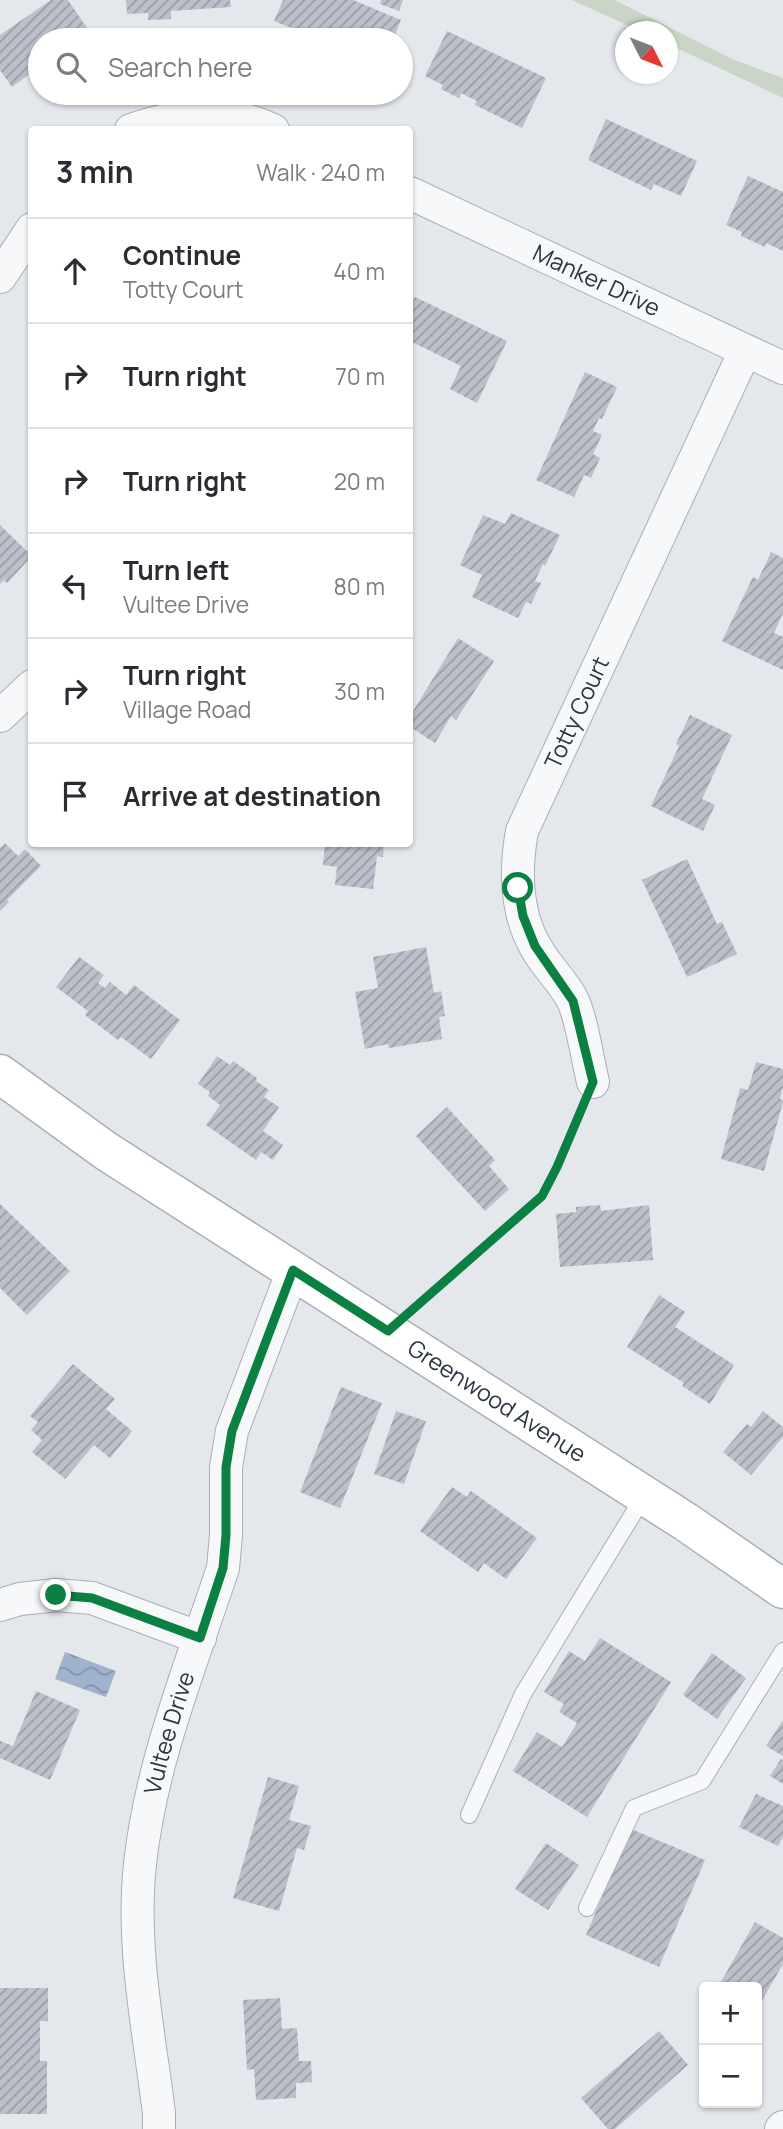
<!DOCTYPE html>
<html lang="en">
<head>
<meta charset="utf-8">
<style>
	body { margin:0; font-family:Manrope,sans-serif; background:#f2f2f3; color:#2b2b33 }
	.controls { position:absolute; right:21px; bottom:21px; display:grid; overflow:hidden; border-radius:7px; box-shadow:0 2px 5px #0004 }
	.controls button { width:63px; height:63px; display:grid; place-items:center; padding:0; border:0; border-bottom:2px solid #e1e1e2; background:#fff; color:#2b2b33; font:35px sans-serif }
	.compass { position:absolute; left:615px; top:21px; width:63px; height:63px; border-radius:50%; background:#fff; box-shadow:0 2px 5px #0004; rotate:132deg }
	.stop { position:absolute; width:21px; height:21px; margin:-16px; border:5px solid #0b8043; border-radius:50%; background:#fff }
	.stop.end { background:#0b8043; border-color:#fff; box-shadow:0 2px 7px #0008 }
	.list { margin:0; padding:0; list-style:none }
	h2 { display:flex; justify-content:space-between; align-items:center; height:91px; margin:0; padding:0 28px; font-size:30px }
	h2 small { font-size:23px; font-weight:400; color:#7c7c81 }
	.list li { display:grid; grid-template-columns:46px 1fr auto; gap:21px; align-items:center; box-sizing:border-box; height:105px; padding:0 28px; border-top:2px solid #e1e1e2 }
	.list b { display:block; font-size:26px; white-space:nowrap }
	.list p { margin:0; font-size:23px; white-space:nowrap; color:#7c7c81 }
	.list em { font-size:23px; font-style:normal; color:#7c7c81 }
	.icon { flex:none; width:38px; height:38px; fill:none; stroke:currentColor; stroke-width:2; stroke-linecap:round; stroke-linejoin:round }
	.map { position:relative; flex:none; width:783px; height:2129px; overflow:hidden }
	.search { position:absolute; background:#fff; box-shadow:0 2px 5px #0004; left:28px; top:28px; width:385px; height:77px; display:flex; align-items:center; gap:18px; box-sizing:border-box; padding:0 24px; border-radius:38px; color:#7c7c81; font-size:26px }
	.panel { position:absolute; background:#fff; box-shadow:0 2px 5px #0004; left:28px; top:126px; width:385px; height:721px; border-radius:7px }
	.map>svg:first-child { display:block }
	.grass { fill:#c9d6c5 }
	.water { fill:url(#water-waves) }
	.building { fill:url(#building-hatch) }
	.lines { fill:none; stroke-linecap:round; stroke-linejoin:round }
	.lane-casing { stroke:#a9aeb7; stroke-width:18 }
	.street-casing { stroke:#a9aeb7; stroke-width:34 }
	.secondary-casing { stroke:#a9aeb7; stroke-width:41 }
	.path { stroke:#c2c5cb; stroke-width:4.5; stroke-dasharray:5 5; stroke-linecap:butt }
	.lane { stroke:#f7f8fa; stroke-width:16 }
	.street { stroke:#f7f8fa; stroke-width:32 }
	.secondary { stroke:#fff; stroke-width:38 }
	.route { stroke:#0b8043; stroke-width:9 }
	.labels { text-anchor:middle; stroke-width:6; stroke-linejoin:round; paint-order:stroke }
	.street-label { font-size:23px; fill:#2b3445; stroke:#f4f6f9 }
</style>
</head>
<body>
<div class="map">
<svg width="783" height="2129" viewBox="0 0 783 2129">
	<defs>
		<pattern id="water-waves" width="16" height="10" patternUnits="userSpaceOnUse" patternTransform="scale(1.75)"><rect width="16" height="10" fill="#9fb4cc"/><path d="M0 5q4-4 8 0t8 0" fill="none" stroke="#8293a7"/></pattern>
		<pattern id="building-hatch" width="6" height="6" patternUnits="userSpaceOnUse" patternTransform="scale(1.75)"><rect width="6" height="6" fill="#bbc0ca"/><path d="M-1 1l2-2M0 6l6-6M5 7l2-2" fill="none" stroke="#989da6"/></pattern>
	</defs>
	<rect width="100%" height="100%" fill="#e4e7ec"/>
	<path class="grass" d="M 572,0 L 615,0 L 732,59 L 783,78 L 783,98 L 668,44 L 668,32 L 640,31 Z"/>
	<path class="water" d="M 65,1652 L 116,1671 L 106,1697 L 55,1679 Z"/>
	<path class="building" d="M 51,0 L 68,0 L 94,38 L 91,40 L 40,40 L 40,76 L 36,79 L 31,73 L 12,87 L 0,70 L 0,35 Z
		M 126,0 L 230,0 L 231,7 L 171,11 L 171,19 L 148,20 L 148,13 L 127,14 Z
		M 283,0 L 353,0 L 401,20 L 393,40 L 336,40 L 323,35 L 321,40 L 274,21 Z
		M 381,0 L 403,0 L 399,11 L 380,4 Z
		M 447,31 L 546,78 L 522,128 L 475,105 L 477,101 L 461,93 L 459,98 L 441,89 L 443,85 L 425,76 Z
		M 606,119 L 697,161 L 681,196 L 654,184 L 651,190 L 588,160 Z
		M 748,176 L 783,192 L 783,251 L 766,243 L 765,247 L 741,236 L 742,232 L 726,225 Z
		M 415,297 L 507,341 L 477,403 L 450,389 L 461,366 L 410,341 L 410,309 Z
		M 585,372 L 617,387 L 602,419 L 599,418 L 593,431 L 602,435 L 593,454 L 600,458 L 591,478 L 584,475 L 574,497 L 536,480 Z
		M 511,513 L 560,535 L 545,566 L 543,564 L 535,581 L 541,583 L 531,604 L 526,602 L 518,618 L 472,597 L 482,575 L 460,565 L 483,515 L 505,524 Z
		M 0,525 L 32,556 L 7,583 L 4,580 L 0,584 Z
		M 771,552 L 783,558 L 783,613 L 774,633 L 783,637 L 783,670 L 722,641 L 753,577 L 758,580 Z
		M 458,638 L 494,661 L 456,720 L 451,716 L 435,743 L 410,727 L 410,716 Z
		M 690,715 L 732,735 L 702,799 L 715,805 L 703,831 L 651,806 L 679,746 L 676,744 Z
		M 5,843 L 18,856 L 25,849 L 41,866 L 7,900 L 9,902 L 0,911 L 0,848 Z
		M 325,844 L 384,844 L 383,857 L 377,856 L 373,889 L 335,885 L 337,867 L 323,865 Z
		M 687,859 L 717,924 L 722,922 L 737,954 L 687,977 L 642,880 Z
		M 426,947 L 434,993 L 441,991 L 445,1016 L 439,1017 L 442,1039 L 389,1048 L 388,1044 L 365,1049 L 355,992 L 378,988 L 373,957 Z
		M 79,957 L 104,975 L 98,983 L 105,988 L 110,982 L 126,995 L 134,985 L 180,1020 L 151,1059 L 121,1037 L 118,1040 L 85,1015 L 88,1011 L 56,987 Z
		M 217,1056 L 230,1065 L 233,1061 L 257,1078 L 256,1081 L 269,1090 L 264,1097 L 279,1107 L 263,1131 L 283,1145 L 273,1160 L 261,1152 L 256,1160 L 206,1125 L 220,1105 L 208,1096 L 210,1092 L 198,1084 Z
		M 756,1062 L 783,1069 L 783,1087 L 780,1099 L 783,1100 L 783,1102 L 764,1171 L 721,1159 L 740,1088 L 748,1090 Z
		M 447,1107 L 495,1160 L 489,1166 L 509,1189 L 485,1211 L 416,1136 Z
		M 0,1204 L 70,1271 L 27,1315 L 0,1288 Z
		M 600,1205 L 601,1211 L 649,1205 L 653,1260 L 560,1267 L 556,1214 L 576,1212 L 576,1207 Z
		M 659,1295 L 685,1312 L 675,1327 L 734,1365 L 710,1404 L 682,1386 L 684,1383 L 627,1347 Z
		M 73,1364 L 115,1399 L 106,1409 L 132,1431 L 110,1458 L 94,1445 L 65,1479 L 32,1452 L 42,1440 L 31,1430 L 38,1422 L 30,1416 Z
		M 341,1387 L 382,1403 L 340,1508 L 300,1492 Z
		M 396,1411 L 426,1421 L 404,1484 L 374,1474 Z
		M 763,1411 L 783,1427 L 783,1437 L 751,1475 L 723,1452 L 747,1424 L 751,1427 Z
		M 452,1487 L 467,1497 L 471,1491 L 537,1538 L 506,1579 L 484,1563 L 478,1572 L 420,1531 Z
		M 600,1638 L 671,1682 L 587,1817 L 513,1771 L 537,1732 L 562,1747 L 577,1723 L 559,1712 L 564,1704 L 544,1692 L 569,1651 L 585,1661 Z
		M 712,1653 L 746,1678 L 717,1719 L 683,1695 Z
		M 36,1691 L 80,1710 L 50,1780 L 0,1758 L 0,1741 L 13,1746 Z
		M 783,1720 L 783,1756 L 766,1746 Z
		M 781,1759 L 783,1761 L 783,1784 L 770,1776 Z
		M 268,1777 L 299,1786 L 289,1820 L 311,1826 L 304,1850 L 297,1848 L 279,1911 L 233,1898 Z
		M 756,1794 L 783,1806 L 783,1837 L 778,1846 L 739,1827 Z
		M 631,1829 L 705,1860 L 659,1967 L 586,1935 Z
		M 546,1843 L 579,1865 L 548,1910 L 515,1889 Z
		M 755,1922 L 783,1938 L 783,1964 L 757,2009 L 757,1987 L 718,1987 Z
		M 0,1988 L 48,1988 L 48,2021 L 40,2021 L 40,2061 L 47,2061 L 47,2114 L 0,2114 Z
		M 280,1998 L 282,2029 L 297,2028 L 299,2061 L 311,2061 L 312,2082 L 296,2083 L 296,2098 L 256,2100 L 254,2069 L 247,2070 L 243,2000 Z
		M 659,2031 L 688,2065 L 615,2129 L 608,2129 L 581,2098 Z"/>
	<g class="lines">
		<defs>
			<path id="lane" d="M 469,1815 L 523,1694 L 644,1496
				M 587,1908 L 634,1808 L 702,1781 L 783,1651"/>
			<g id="street">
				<path d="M 131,130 C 177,114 228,108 273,130"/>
				<path id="s1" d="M 410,193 L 783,368"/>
				<path d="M 0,277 L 32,229"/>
				<path d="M 0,716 L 32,686"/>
				<path id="s2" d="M 593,1082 C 588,1062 581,1015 572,999 C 562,980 545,965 535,946 C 515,910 515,870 522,831 L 745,351"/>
				<path d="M 0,1605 L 20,1599 L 56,1595 L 92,1598 L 200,1638"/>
				<path id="s3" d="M 159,2129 L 159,2113 C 149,2032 131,1947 140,1864 C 151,1762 191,1665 223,1568 L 226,1535 L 226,1467 L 232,1431 L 293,1270"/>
				<path d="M 781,2129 L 783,2127"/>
			</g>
			<g id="secondary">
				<path id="s4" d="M 0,1074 L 106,1151 L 686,1522 L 783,1589"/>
			</g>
		</defs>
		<use href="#lane" class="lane-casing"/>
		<use href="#street" class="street-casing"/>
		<use href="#secondary" class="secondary-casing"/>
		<path class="path" d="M 415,1307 L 542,1196 L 557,1167 L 582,1109"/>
		<use href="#lane" class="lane"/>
		<use href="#street" class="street"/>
		<use href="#secondary" class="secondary"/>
	</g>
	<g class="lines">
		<path class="route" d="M 56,1595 L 92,1598 L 200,1638 L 223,1568 L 226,1535 L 226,1467 L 232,1431 L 293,1270 L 388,1331 L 542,1196 L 557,1167 L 593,1082 L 573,1001 L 535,946 L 523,916 L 518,888"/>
	</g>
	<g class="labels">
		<g class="street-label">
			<text dy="8" stroke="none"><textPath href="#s1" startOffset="206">Manker Drive</textPath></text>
			<text dy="8" stroke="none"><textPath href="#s2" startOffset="399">Totty Court</textPath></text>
			<text dy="8" stroke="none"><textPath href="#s4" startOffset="595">Greenwood Avenue</textPath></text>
			<text dy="8" stroke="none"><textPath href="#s3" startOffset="401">Vultee Drive</textPath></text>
		</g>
	</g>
</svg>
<div class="controls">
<button>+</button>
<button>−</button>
</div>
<svg class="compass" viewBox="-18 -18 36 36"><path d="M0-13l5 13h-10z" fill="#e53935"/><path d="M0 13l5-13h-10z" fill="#7c7c81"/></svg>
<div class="stop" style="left:518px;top:888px"></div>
<div class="stop end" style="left:56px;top:1595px"></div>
<div class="search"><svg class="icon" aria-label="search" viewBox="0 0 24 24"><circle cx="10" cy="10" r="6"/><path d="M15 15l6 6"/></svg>Search here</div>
<section class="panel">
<h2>3 min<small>Walk · 240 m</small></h2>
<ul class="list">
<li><svg class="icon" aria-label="ahead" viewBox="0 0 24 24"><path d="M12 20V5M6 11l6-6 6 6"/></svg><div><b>Continue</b><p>Totty Court</p></div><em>40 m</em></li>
<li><svg class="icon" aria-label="right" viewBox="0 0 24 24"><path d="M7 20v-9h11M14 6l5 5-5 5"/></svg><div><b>Turn right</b></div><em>70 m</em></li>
<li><svg class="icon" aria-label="right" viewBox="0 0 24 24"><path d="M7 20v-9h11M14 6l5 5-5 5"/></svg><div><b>Turn right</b></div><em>20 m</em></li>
<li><svg class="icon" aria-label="left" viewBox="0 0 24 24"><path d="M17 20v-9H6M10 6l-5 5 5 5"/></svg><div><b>Turn left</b><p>Vultee Drive</p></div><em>80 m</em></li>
<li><svg class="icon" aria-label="right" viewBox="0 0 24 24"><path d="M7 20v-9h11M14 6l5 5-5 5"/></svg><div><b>Turn right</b><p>Village Road</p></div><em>30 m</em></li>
<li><svg class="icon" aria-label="arrive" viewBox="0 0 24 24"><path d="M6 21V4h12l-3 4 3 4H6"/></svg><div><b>Arrive at destination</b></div></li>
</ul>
</section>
</div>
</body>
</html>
